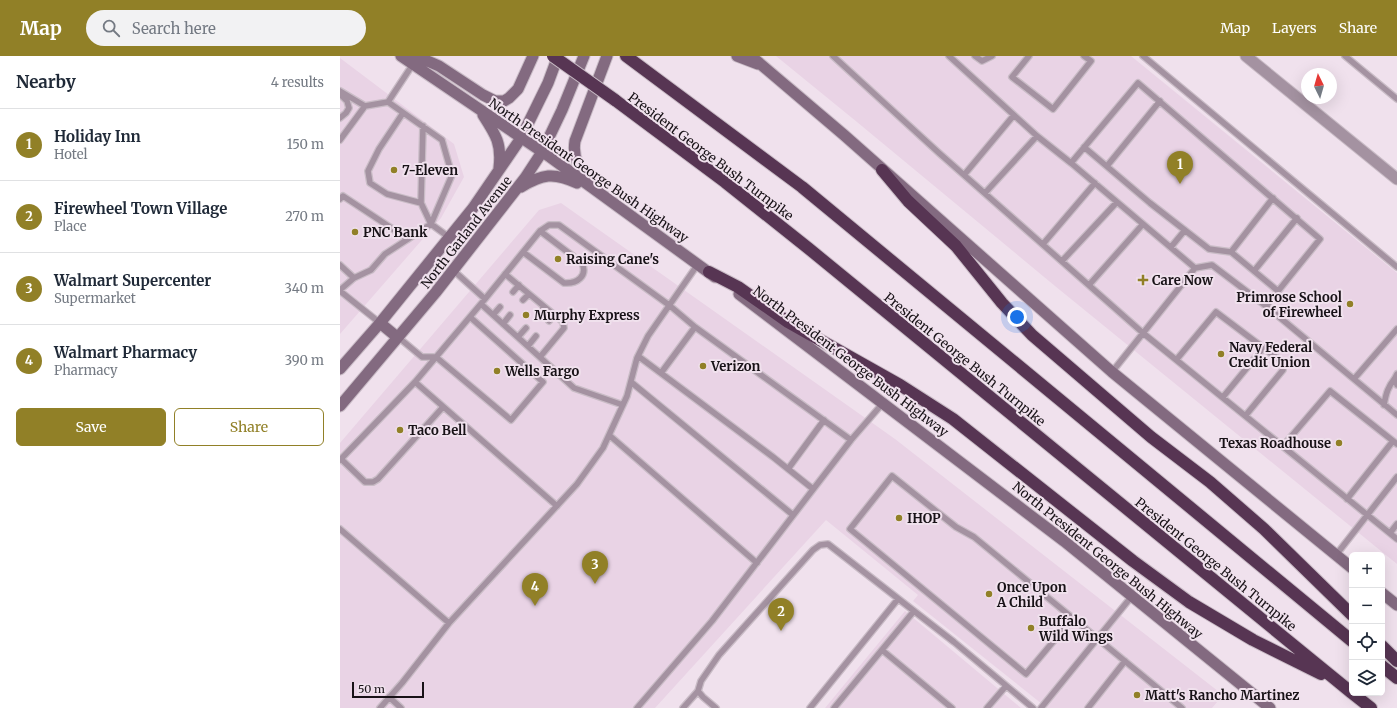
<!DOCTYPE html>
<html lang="en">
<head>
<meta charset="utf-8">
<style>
	body { margin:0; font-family:Merriweather,serif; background:#f2f2f3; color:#1f2937 }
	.controls { position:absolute; right:12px; bottom:12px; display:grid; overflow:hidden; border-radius:6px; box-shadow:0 4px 16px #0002 }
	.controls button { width:36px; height:36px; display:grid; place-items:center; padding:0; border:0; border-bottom:1px solid #e0e1e3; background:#fff; color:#1f2937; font:20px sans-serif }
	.compass { position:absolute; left:961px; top:12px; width:36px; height:36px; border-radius:50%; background:#fff; box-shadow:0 4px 16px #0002; rotate:355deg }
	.scale { position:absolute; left:12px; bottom:10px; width:72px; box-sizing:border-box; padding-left:4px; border:2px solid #181217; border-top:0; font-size:11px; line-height:14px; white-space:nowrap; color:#181217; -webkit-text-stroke:3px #f0e1ed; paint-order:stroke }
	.you { position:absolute; left:677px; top:261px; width:14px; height:14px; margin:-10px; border:3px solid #fff; border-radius:50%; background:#1a73e8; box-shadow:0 0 0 6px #1a73e833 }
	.badge { display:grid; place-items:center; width:26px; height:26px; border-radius:50%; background:#918027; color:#fff; font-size:13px; font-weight:700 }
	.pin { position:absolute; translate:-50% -33px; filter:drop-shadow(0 1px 2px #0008) }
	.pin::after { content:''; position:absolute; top:21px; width:14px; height:12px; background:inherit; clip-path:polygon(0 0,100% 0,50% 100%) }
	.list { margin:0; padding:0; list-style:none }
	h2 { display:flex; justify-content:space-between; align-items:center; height:52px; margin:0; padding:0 16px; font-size:17px }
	h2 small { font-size:13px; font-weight:400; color:#747a83 }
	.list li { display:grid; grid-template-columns:26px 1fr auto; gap:12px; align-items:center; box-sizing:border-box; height:72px; padding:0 16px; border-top:1px solid #e0e1e3 }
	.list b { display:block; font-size:15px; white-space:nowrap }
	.list p { margin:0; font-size:13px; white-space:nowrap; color:#747a83 }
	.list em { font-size:13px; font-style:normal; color:#747a83 }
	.actions { display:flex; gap:8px; padding:12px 16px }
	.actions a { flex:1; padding:9px 0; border:1px solid #918027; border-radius:6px; text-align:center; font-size:14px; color:#918027 }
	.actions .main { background:#918027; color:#fff }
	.icon { flex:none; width:22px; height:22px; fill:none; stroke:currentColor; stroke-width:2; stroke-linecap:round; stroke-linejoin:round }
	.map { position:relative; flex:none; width:1057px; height:652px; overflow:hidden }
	header { display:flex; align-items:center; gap:24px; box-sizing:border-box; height:56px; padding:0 20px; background:#918027; color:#fff }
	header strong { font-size:19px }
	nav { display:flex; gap:22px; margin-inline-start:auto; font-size:14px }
	.search { width:280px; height:36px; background:#f2f2f3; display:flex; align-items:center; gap:10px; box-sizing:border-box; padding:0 14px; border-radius:22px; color:#747a83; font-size:15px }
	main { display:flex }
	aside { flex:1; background:#fff }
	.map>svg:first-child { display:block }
	.built { fill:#e9d3e5 }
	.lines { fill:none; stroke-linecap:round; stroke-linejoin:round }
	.service-casing { stroke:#c9bcc6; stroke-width:8 }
	.minor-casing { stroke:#c9bcc6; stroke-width:13 }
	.secondary-casing { stroke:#c9bcc6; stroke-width:13 }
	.motorway-casing { stroke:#c9bcc6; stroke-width:14 }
	.service { stroke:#a492a1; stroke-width:5.5 }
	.minor { stroke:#a492a1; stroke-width:11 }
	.secondary { stroke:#836a80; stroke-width:11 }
	.motorway { stroke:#573553; stroke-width:12 }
	.motorway-bridge-casing { stroke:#c9bcc6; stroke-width:14; stroke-linecap:butt }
	.motorway-bridge { stroke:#573553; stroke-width:12 }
	.poi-dot { fill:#918027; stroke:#f0e1ed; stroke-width:1.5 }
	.labels { text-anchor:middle; stroke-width:4; stroke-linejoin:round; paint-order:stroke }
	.street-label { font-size:13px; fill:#181217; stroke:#f0e1ed }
	.poi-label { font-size:13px; font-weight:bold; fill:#181217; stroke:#f0e1ed; text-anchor:start }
</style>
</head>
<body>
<header>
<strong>Map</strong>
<div class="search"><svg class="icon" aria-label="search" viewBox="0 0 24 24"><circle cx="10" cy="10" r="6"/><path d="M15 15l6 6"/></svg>Search here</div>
<nav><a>Map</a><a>Layers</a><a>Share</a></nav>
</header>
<main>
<aside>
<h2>Nearby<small>4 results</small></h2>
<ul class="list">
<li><span class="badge">1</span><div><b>Holiday Inn</b><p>Hotel</p></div><em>150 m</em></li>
<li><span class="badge">2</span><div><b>Firewheel Town Village</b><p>Place</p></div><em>270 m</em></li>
<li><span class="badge">3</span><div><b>Walmart Supercenter</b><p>Supermarket</p></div><em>340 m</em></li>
<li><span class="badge">4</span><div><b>Walmart Pharmacy</b><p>Pharmacy</p></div><em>390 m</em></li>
</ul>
<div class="actions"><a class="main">Save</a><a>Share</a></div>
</aside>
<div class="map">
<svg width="1057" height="652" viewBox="0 0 1057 652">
	<rect width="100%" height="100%" fill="#f0e1ed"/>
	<path class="built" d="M 436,0 L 791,0 L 1057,217 L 1057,508 L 715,230 L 517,66 Z
		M 0,2 L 114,88 L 124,121 L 101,162 L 0,278 Z
		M 221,147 L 555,383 L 883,639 L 872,652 L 707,652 L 573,545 L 578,539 L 486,464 L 315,652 L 0,652 L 0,387 L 199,154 Z
		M 565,555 L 681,652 L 485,652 Z"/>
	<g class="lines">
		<defs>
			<path id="service" d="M 493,0 L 599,97 L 803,277 L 1057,483
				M 609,0 L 697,80 L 731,107
				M 635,0 L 642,5 L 652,0
				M 689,0 L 672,21 L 713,53 L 751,5 L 744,0
				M 803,0 L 1057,211
				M 1005,0 L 1057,43
				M 73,8 L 48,46 L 102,84 L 112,119 L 91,168
				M 0,35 L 25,50 L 48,46
				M 0,38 L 7,45 L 9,52 L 6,57 L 0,62
				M 63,57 L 39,93 L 28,115 L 30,127 L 47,138 L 81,147
				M 83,70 L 81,147 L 91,168
				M 0,84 L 25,50
				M 744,91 L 810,147 L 869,193 L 891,196 L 938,235
				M 767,110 L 820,45
				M 624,119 L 674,59
				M 645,137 L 697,80
				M 0,143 L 3,140 L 68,183
				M 703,188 L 755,127
				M 831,191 L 845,174
				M 183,196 L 224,227 C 237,228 248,220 242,207 L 200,175
				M 891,196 L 933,142
				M 722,205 L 777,146
				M 0,209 L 14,222
				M 914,215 L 957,162
				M 165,218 L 223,266 L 224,272 L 200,301
				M 749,229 L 803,168
				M 0,234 L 14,222 L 31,214 L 45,198 L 91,168 L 110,182
				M 0,235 L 40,267
				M 173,236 L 179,229
				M 145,243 L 200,175 L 209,169 L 219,169 L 329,249 L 355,271 L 511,384 L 372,565 L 297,652
				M 183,244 L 189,238
				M 141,248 L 234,332 L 283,349
				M 926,250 L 1057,359
				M 199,257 L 204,251
				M 153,259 L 160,251
				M 209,265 L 214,259
				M 163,268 L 170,259
				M 58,281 L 82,301 L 96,301 L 171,364 L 203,326 L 130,261
				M 178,281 L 186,272
				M 188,290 L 196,280
				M 298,300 L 433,401 L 473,433
				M 837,303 L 876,256 L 937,302 L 941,305 L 943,314 L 906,359
				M 772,316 L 855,212 L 731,107 L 798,27 L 980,183 L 926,250 L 872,209 L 855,212
				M 321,317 L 355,271
				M 1057,318 L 1055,322 L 1057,329
				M 1014,323 L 1057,273
				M 75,326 L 217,450
				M 291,326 L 453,459
				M 883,341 L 924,291
				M 1044,349 C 1046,337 1048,331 1055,322
				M 269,379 L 417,507
				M 511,384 L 543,347
				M 943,390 L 990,335 L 1057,388
				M 1,403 L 25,426 L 33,426 L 38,423 L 103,351
				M 0,404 L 75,326 L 145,243 L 113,214
				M 448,413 L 484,364
				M 1007,443 L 1053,385
				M 0,473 L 109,567
				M 1050,477 L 1057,468
				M 996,499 L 1057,421
				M 733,562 L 686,618 L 510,473 L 552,420 L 616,471 L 634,481 L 842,652
				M 542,594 L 612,652
				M 49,641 L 61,652
				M 40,652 L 62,627 L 109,567 L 237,428 L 263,392 L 287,340 L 297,302 L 308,280 L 358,208
				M 343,652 L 358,635
				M 376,652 L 363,641 L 358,635 L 361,625 L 379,599 L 473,494 L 480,489 L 488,488 L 574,555
				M 470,652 L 558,543
				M 494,652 L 574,555 L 614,586 L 693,652
				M 647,652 L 666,630
				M 701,652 L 792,540
				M 748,652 L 785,605"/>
			<path id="minor" d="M 906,0 L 1057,123"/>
			<path id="secondary" d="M 61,0 L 210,101 L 375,221
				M 76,0 L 99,10 L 143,39 L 155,45 L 164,45 L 169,42 L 178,33 L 193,0
				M 397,0 L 418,8
				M 411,0 L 504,79 L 772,316 L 1012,512
				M 143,59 C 156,79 162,88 159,112
				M 252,126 C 240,113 232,103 235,85 L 267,0
				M 181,131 C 202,118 214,116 237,127
				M 399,238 L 724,485 L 930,652
				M 40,267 L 57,281
				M 0,313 L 40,267 L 133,152 L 181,82 L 208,27 L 218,0
				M 0,350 L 96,236 L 185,122 L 202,96 L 222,54 L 244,0
				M 1042,537 L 1057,549"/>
			<path id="motorway" d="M 286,0 L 462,131 L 1012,585
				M 275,44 L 385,126 L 468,192 L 1012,637
				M 542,114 L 568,145 L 616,190 L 662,247 L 692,279 L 811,381 L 870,426 L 924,473 L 1012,559
				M 369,216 L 398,231 L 448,266 L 560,329 L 613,363 L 793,505 L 849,546 L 913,584 L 981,618
				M 1042,590 L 1057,605
				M 1042,610 L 1057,622
				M 1012,637 L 1031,652"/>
		</defs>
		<use href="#service" class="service-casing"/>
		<use href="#minor" class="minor-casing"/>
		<use href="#secondary" class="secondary-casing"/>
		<use href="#motorway" class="motorway-casing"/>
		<use href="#service" class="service"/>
		<use href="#minor" class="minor"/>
		<use href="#secondary" class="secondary"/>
		<use href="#motorway" class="motorway"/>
		<defs>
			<path id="motorway-bridge" d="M 213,0 L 275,44"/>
		</defs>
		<use href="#motorway-bridge" class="motorway-bridge-casing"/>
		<use href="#motorway-bridge" class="motorway-bridge"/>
	</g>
	<g class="poi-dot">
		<circle cx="54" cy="114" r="4"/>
		<circle cx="15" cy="176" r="4"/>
		<circle cx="218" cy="203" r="4"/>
		<path d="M801 218h4v4h4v4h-4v4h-4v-4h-4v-4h4z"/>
		<circle cx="1010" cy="248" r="4"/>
		<circle cx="186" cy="259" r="4"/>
		<circle cx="881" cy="298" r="4"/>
		<circle cx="363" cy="310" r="4"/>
		<circle cx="157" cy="315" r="4"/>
		<circle cx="60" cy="374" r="4"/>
		<circle cx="999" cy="387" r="4"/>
		<circle cx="559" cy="462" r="4"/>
		<circle cx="649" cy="538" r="4"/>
		<circle cx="691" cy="572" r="4"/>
		<circle cx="797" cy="639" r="4"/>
	</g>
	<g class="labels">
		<g class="street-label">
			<text transform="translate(371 100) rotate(37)" y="5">President George Bush Turnpike</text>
			<text transform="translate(249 114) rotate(35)" y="5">North President George Bush Highway</text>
			<text transform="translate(126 176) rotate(-52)" y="5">North Garland Avenue</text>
			<text transform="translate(625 303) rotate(39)" y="5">President George Bush Turnpike</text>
			<text transform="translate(511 305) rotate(37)" y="5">North President George Bush Highway</text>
			<text transform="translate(768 504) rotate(39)" y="5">North President George Bush Highway</text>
			<text transform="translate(876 508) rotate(39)" y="5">President George Bush Turnpike</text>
		</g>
		<g class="poi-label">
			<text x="62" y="119">7-Eleven</text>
			<text x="23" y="181">PNC Bank</text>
			<text x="226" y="208">Raising Cane's</text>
			<text x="812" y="229">Care Now</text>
			<text x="1002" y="246" text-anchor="end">Primrose School<tspan x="1002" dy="15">of Firewheel</tspan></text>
			<text x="194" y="264">Murphy Express</text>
			<text x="889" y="296">Navy Federal<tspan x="889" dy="15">Credit Union</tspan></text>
			<text x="371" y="315">Verizon</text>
			<text x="165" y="320">Wells Fargo</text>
			<text x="68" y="379">Taco Bell</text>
			<text x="991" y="392" text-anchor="end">Texas Roadhouse</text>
			<text x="567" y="467">IHOP</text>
			<text x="657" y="536">Once Upon<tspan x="657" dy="15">A Child</tspan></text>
			<text x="699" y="570">Buffalo<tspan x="699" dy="15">Wild Wings</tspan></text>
			<text x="805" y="644">Matt's Rancho Martinez</text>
		</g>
	</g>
</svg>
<div class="controls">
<button>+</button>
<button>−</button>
<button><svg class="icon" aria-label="locate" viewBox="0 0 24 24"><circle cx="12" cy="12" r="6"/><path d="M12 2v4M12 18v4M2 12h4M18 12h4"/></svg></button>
<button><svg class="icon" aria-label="layers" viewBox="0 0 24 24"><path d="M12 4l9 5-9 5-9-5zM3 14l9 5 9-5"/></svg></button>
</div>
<svg class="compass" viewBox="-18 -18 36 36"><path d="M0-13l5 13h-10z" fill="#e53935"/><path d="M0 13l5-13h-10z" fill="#747a83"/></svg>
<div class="scale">50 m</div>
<div class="you"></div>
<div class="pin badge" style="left:840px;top:128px">1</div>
<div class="pin badge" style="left:441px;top:575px">2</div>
<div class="pin badge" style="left:255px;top:528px">3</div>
<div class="pin badge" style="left:195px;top:550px">4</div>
</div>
</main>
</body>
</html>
